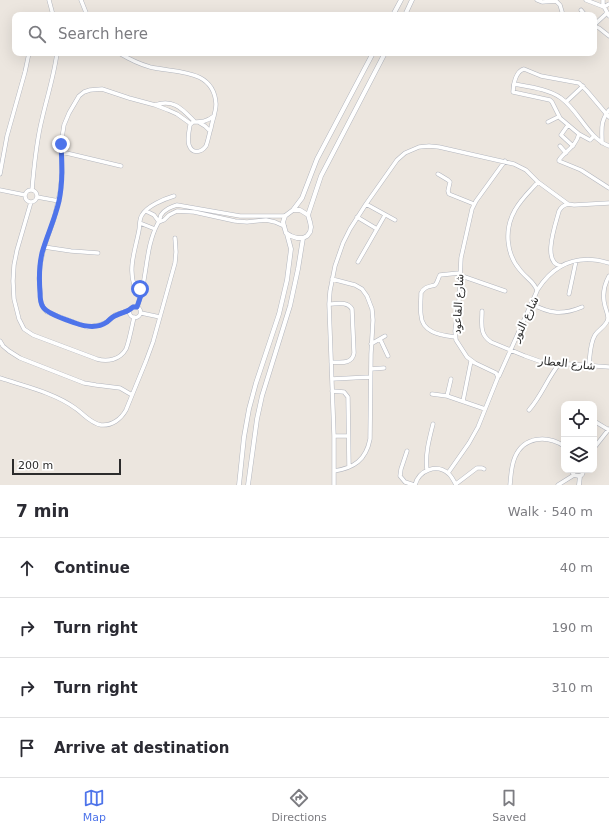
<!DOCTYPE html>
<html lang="en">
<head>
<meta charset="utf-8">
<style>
	body { margin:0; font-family:"DejaVu Sans",Cairo,sans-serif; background:#f7f7f7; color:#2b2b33 }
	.controls { position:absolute; right:12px; bottom:12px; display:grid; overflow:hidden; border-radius:8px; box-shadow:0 4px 16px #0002 }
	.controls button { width:36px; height:36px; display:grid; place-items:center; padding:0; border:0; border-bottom:1px solid #e1e1e2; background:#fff; color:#2b2b33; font:20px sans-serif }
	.scale { position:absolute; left:12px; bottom:10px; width:109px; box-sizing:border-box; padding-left:4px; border:2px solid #2c2c2c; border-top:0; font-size:11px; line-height:14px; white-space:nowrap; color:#2c2c2c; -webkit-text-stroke:3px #fff; paint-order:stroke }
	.stop { position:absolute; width:12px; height:12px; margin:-9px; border:3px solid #4e74ea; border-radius:50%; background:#fff }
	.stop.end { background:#4e74ea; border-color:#fff; box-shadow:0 1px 4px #0008 }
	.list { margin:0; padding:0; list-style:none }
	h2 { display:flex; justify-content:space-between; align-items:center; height:52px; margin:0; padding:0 16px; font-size:17px }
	h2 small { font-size:13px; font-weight:400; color:#7c7c81 }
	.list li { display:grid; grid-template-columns:26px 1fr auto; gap:12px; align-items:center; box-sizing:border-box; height:60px; padding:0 16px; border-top:1px solid #e1e1e2 }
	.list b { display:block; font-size:15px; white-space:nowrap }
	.list em { font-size:13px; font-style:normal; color:#7c7c81 }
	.icon { flex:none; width:22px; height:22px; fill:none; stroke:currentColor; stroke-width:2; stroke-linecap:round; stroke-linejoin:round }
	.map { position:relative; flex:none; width:609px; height:485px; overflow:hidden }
	.search { position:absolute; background:#fff; box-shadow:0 4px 16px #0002; left:12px; right:12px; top:12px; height:44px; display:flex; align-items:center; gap:10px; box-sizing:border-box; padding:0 14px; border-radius:8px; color:#7c7c81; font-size:15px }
	.sheet { height:292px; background:#fff }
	nav { display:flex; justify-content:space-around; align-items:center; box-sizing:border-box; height:56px; border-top:1px solid #e1e1e2; background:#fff; font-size:11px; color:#7c7c81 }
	nav a { display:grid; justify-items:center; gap:2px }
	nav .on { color:#4e74ea }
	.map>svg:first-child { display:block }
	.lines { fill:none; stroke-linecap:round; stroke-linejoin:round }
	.minor-casing { stroke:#b3b6be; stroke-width:4.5 }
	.tertiary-casing { stroke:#b3b6be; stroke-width:5 }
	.minor { stroke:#fff; stroke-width:3.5 }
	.tertiary { stroke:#fff; stroke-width:4 }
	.route { stroke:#4e74ea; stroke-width:5 }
	.labels { text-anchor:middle; stroke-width:4; stroke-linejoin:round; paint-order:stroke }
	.street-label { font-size:11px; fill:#2c2c2c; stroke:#fff }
</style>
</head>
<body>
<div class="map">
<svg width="609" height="485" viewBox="0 0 609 485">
	<rect width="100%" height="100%" fill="#ece6df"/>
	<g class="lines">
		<defs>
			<path id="minor" d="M 49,0 L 53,15
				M 81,0 L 87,15
				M 537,0 L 542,2 L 556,1 L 560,5 L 563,15
				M 586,0 L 604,7 L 609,4
				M 603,0 L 603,5 L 609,16
				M 581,10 L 585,15
				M 594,25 L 607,13
				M 594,26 L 599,28 L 609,36
				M 119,53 C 129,59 139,64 150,67 C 175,73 214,68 216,104 C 216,112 212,121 211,128 C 209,134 208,141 206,146 C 201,153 192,154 189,145 C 187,139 189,131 190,125 L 193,122 C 202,122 206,122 214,116
				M 514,84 C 530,87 548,89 561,98 C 579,111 588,138 609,146
				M 566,102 L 583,86
				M 155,105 C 174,98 183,110 195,122
				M 609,117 L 587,91 L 579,83 L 541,76 L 524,69 C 516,71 513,84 513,92 L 550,100 L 552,102 L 560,118 L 579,134 C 575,148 566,150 559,160 L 559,161 L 581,170 L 609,188
				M 548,122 L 558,117
				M 200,123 L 205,126 L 210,131
				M 568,125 L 561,135 L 573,146
				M 579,134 L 590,140 L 594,136
				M 602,143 C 602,128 600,122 609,110
				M 560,146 L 566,153
				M 62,152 L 121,166
				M 0,174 L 7,136 L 25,72 L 29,53
				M 438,174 L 448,180 L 450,182 L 448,191 L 449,194 L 474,204
				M 0,190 L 25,195
				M 32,190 C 34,166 36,143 42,119 C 47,97 54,76 57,53
				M25 196a6 6 0 1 1 12 0a6 6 0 1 1-12 0Z
				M 37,197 L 59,201
				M 31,202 L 17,250 L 14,265 L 13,281 L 14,299 L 19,319 L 24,329 L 33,335 L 97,359 C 107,362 120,360 126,349 C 129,342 132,326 134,317
				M 366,204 L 395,220
				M 146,211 L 154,215 L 159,222
				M 357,217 L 377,229
				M 159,222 L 164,220 L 169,215 L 177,211 L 194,212 L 235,221 L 247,222 L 266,220 L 275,222 L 284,226
				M 140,223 L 155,229
				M 44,247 L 71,251 L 98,253
				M 358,262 L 385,215
				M 561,266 C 541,263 556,223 559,211 C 561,207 564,205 568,204
				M 459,275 L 505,291
				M 332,279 L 355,285 L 362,289 L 367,296 L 372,309 L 373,320 L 371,354 L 370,439 C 366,460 354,468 334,471
				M 143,289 L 138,289 L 134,285 C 128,267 136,247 139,230 C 140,225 139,219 142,215 C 147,206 164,199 174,196
				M 538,289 C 555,263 579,254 609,263
				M 569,294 L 576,261
				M 329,304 C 337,304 347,301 352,309 L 354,353 C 352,365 340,362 331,362
				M 532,304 C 550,314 563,315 582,307
				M129.5 312a5.5 5.5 0 1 1 11 0a5.5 5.5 0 1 1-11 0Z
				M 137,307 C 148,280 144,249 158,223 C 160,221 160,217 161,215 C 165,209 171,207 177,205 L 240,216 L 285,216
				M 130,310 L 115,315 L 107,322 L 99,325 L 87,327 L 47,312 L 43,307 L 41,302 L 39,279 L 40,266 L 44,247 L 54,219 L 60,192 L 62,173 L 61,144 L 64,125 L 69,113 L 79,96 L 84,92 L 90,90 L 102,89 L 129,98 L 155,105 L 168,110 L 177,114 L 191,124
				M 482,311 C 482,324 479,334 491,342 L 525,356 L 542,362 L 609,367
				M 141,313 L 160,317
				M 455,337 C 441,335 422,333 421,315 C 420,308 421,300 421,293 C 425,286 429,287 435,285 C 438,282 438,278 440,275 L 459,273
				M 380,339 L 388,356
				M 0,341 L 3,346 L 9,351 L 20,358 L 84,383 L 96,385 L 120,388 L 132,395
				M 371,344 L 385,336
				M 589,365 C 590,355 590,343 595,335 C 599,329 608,325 608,318 C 608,314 606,310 605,306 C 602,295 604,285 609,276
				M 371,369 L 384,368
				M 499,376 L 537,291 C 536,283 525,277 520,270 C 506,254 504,229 515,210 C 521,199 530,191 538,182
				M 0,378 C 24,386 55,393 75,408 C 84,414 90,423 101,425 C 112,426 121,419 126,410 L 146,361 L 153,342 L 175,263 L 176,252 L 175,238
				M 332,379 L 370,377
				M 332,391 L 344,392 L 348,397 L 349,467
				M 432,394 L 447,396 L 485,409
				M 447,396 L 451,379
				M 463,401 L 471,361
				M 529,410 C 542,395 547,379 559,364
				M 594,421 L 609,430
				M 334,436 L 348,436
				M 594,448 L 609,429
				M 407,451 L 401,469 L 400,476 L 405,482 L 414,485
				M 427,470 C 425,454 429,440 433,424
				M 571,470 L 574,475 L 578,476 L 582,475 L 584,470
				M 448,473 L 469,443 L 478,427 L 498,377 L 496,373 L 475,363 L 467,357 L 456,340 L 455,331 L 459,301 L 461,258 L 472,209 L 476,201 L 505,161
				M 456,484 L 477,468 L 482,468 L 484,469
				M 334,485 L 334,436 L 329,304 L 330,291 L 335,266 L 343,243 L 350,229 L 366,204 L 397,160 L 405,153 L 419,147 L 429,146 L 439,147 L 514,164 L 526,170 L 538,182 L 568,204 L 574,205 L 609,203
				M 415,485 C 419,470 437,463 449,474 C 452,477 454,481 456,485
				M 510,485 C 511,475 511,466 515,457 C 524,436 547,435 564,446
				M 558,485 L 574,475"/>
			<path id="tertiary" d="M 393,15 L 401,0
				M 405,15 L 412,0
				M 293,210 L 300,210 L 308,215 L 310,222 L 311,227 L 310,232 L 307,236 L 303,238 L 297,238 L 291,236 L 286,233 L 284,226 L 283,222 L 285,216 L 293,210 L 302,198 L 317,159 L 373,53
				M 308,215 L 321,176 L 385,53
				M 239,485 L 244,437 L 249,409 L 256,383 L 279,314 L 287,280 L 291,249 L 287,234
				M 248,485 L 257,419 L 262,396 L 290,306 L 298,269 L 303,238
				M 579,485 L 580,476"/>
		</defs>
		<use href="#minor" class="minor-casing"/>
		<use href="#tertiary" class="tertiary-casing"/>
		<use href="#minor" class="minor"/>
		<use href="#tertiary" class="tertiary"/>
	</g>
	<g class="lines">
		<path class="route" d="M 61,144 C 62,163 63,182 59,201 C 55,219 47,235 42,253 C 39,266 39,279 40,292 C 40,297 40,303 43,307 C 47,314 67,320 75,323 C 86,327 97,329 107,322 C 110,319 113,316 117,315 C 123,312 128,312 133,307 L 137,307 L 143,289 L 140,289"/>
	</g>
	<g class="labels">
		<g class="street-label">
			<text transform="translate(458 304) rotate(-87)" y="4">شارع القاعود</text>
			<text transform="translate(525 319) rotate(-65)" y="4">شارع النور</text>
			<text transform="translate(567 363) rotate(6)" y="4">شارع العطار</text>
		</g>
	</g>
</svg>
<div class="controls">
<button><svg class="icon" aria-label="locate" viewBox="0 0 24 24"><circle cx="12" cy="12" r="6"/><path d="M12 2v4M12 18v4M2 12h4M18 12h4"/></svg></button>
<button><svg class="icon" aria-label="layers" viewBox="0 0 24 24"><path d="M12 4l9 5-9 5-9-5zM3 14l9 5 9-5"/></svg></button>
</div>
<div class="scale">200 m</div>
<div class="stop" style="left:140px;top:289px"></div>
<div class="stop end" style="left:61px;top:144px"></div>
<div class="search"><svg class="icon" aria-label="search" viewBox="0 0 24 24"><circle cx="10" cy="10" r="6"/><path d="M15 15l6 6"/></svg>Search here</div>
</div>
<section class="sheet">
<h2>7 min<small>Walk · 540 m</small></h2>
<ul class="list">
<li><svg class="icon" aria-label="ahead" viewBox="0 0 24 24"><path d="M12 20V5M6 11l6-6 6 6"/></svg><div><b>Continue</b></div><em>40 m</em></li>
<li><svg class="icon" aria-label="right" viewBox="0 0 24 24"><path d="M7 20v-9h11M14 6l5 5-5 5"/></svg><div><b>Turn right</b></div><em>190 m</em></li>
<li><svg class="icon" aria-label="right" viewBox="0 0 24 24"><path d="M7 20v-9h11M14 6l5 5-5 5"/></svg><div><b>Turn right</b></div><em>310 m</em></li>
<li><svg class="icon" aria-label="arrive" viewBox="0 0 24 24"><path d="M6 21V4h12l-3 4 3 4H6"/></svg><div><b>Arrive at destination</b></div></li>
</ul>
</section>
<nav>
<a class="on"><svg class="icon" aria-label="map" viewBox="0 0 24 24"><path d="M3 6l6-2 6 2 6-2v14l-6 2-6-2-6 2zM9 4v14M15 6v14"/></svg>Map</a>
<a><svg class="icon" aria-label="directions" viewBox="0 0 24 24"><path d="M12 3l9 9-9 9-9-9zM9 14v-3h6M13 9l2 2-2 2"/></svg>Directions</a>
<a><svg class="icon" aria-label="saved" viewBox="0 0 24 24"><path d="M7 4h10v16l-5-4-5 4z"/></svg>Saved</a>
</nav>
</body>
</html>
